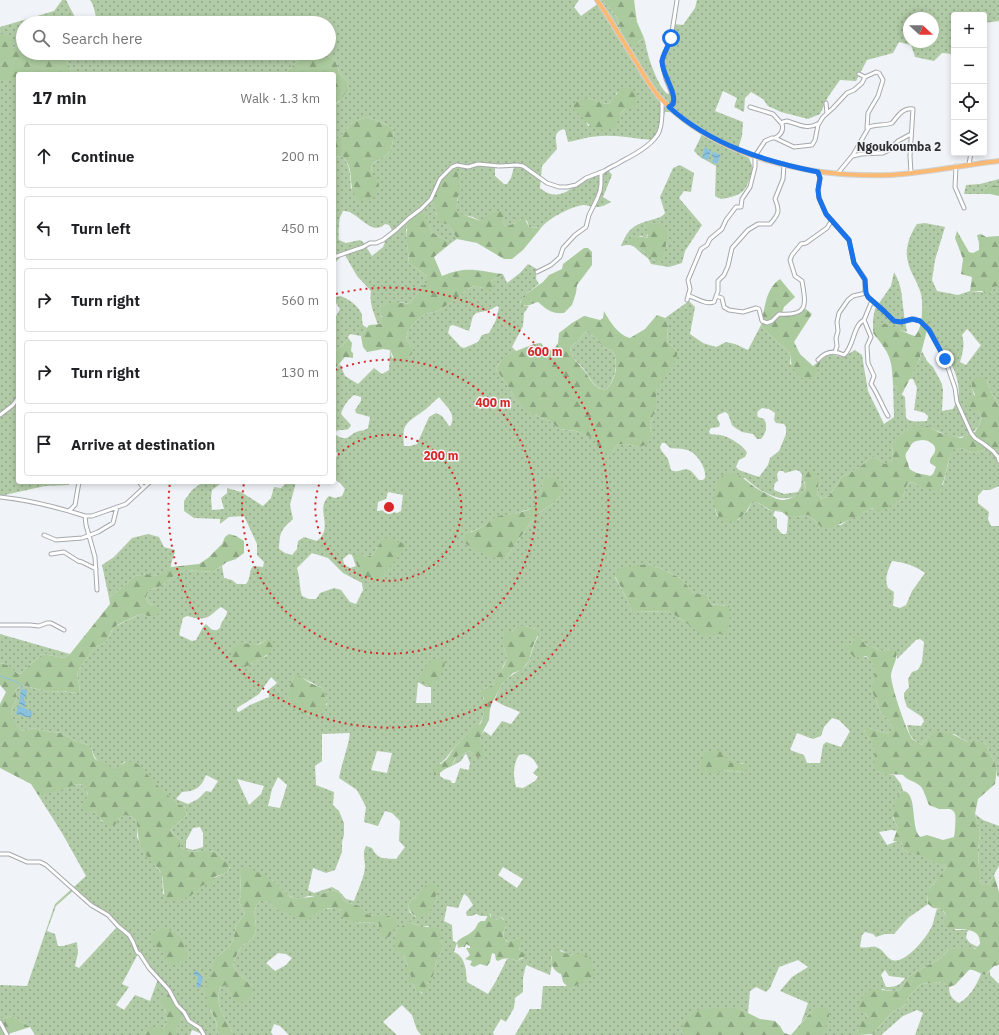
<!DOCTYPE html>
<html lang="en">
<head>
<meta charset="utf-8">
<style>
	body { margin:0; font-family:"IBM Plex Sans",sans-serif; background:#f6f6f6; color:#202124 }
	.controls { position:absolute; right:12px; top:12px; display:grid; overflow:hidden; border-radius:4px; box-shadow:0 2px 6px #0003 }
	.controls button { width:36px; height:36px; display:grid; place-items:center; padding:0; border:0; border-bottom:1px solid #e0e0e0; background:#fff; color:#202124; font:20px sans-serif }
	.compass { position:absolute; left:903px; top:12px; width:36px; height:36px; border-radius:50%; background:#fff; box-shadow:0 2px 6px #0003; rotate:112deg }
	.stop { position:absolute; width:12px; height:12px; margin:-9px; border:3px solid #1a73e8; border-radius:50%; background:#fff }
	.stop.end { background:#1a73e8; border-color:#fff; box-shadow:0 1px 4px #0008 }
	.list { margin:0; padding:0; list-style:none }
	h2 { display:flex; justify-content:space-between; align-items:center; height:52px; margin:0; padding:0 16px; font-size:17px }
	h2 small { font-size:13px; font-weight:400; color:#757577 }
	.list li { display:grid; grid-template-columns:26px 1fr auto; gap:12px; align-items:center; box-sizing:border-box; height:64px; margin:0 8px 8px; padding:0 8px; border:1px solid #e0e0e0; border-radius:4px }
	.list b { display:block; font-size:15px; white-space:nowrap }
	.list em { font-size:13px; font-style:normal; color:#757577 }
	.icon { flex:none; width:22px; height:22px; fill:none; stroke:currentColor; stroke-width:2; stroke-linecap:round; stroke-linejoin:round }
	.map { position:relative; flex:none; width:999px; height:1035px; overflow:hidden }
	.search { position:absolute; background:#fff; box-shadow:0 2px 6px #0003; left:16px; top:16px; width:320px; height:44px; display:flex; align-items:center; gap:10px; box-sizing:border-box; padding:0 14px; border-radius:22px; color:#757577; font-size:15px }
	.panel { position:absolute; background:#fff; box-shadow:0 2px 6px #0003; left:16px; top:72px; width:320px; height:412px; border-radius:4px }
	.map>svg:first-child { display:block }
	.grass { fill:url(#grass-dots); fill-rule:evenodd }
	.forest { fill:url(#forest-firs); fill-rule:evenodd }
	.water { fill:url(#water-waves) }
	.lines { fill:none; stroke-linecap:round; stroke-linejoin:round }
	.stream { stroke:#8ac2de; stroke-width:1 }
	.minor-casing { stroke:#a5a8ac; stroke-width:5 }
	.major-casing { stroke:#d1d1d2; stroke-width:6 }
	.minor { stroke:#fff; stroke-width:3 }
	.major { stroke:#faba74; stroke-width:4 }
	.route { stroke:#1a73e8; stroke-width:5 }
	.ring { fill:none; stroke:#d62828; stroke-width:2; stroke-dasharray:2 4 }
	.labels { text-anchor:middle; stroke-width:3; stroke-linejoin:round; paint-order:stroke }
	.quarter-label { font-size:12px; font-weight:bold; fill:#2f3032; stroke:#f0f4f8 }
	.centre { fill:#d62828; stroke:#f0f4f8; stroke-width:2 }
	.ring-label { font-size:12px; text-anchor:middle; font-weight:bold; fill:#d62828; stroke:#f0f4f8; stroke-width:3; stroke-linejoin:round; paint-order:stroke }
</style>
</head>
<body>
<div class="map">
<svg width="999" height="1035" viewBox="0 0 999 1035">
	<defs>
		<pattern id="grass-dots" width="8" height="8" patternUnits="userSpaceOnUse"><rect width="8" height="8" fill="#b2cba7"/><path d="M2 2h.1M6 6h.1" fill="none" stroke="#91a589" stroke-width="1.8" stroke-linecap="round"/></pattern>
		<pattern id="forest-firs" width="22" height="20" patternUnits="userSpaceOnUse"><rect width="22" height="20" fill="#abca9d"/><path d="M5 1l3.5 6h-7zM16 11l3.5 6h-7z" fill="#8ca481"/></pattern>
		<pattern id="water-waves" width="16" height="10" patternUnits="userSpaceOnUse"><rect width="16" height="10" fill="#8ac2de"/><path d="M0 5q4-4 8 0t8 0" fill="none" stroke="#719eb5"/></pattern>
	</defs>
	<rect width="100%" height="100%" fill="#f0f4f8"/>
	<path class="grass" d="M 62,0 L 66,0 L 78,23 L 23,23 L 23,50 C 13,51 9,41 4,34 L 0,34 L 0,27 L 54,11 Z
		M 90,0 L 579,0 L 574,7 L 581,16 L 596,5 L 599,0 L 602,0 L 617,17 L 622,36 L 638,42 L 644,38 C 646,43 646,49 648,54 C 650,63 660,90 668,94 L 670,93 L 662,60 L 670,42 L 673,24 L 683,25 L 695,8 L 697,0 L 999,0 L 999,21 L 984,23 L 984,15 L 954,15 L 954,54 L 942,53 L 934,61 L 915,57 L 911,45 L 899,42 L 893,53 L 867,60 L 856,81 L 840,80 L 828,97 L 820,114 L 808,119 L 781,112 L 768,106 L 763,99 L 751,92 L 745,98 L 744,112 L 734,107 L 737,98 L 723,91 L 715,111 L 743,122 L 742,136 L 737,152 L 749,158 L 753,168 C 746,190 746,195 721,199 L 715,196 L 716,166 L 700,157 L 694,151 L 702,134 L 670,112 L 665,112 L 659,133 L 653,140 C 636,139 619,135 602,136 C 590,136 579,140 568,142 L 565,130 L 563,129 C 553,133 556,139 557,149 L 542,166 L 540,188 C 557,202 567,191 582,182 C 591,178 600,174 608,170 L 612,175 L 603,197 L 611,202 C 606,205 601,207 596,207 C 591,207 587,205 583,205 C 570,207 549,218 541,228 L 529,227 L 527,221 L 521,219 L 516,223 L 506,226 L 502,221 L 480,221 L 473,217 L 463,215 L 455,211 L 458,199 L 458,190 L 432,198 L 435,206 L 437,215 L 449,225 L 457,239 L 451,243 L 431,232 L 429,224 L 406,229 L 409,263 L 427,276 L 428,282 C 420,289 416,297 409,304 L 400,302 L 381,316 L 383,324 L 378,325 C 374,313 369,304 371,291 L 357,276 L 345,255 L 342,255 L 334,264 L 334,157 L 342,156 C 351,164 350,176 351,189 L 371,172 L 372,164 C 376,161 381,159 385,156 C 393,151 394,137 393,129 L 387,125 L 367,117 L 353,122 L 339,138 L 334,142 L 334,105 L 339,102 L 348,83 L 340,74 L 335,60 L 322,53 L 329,53 L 329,23 L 87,23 L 97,21 L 93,5 ZM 909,18 L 933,18 L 933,42 L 909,42 ZM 617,92 L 625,109 L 620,114 L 588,126 L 585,119 L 588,98 L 602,103 L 609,104 L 615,98 ZM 496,165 L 514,167 L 511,178 L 507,184 L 504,184 L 495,176 L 495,169 ZM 343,211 C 357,209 371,238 385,224 L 389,225 L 393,232 L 387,237 L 383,247 L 372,256 L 363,242 L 360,240 L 346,243 L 339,240 C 338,237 339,220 340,217 C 341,215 342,213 343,211 Z
		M 57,53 L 307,53 L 284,74 L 69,74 L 71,69 L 66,60 Z
		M 11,79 L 18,80 L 18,401 L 15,405 L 18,407 L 18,482 L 69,482 L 69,485 L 45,486 L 0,496 L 0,81 Z
		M 680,165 L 694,173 L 691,192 L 684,191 L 679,198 L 702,225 L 685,251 L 682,263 L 669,267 L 651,264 C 648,256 645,257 640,252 C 632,245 632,244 621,246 C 628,229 633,225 651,220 C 657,218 661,218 665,213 L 660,197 L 673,168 ZM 667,232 L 667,246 L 655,261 C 648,253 637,249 632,239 L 641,236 L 646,238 L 648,234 Z
		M 999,179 L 999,186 L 988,186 L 985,189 L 985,194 L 964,194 L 966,185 L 980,184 Z
		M 925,223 L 945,227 L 935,260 L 932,280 L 937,291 L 958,295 L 970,291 L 991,293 L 994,287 L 999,286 L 999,406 L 991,392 L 986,379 L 972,388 L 979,412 L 982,418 C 972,446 948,438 928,426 L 893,446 L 892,461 L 886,465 L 873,456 L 861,466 L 841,478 L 829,496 L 822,499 L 817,494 L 819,480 L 804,482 L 806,489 C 786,509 762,493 745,478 L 716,487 L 715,509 L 717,516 L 738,520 L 748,510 L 751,503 L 757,502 L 769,510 L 784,511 L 796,517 L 809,515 L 820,526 L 841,525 L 852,517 L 903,496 L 908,482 L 915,483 L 921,488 L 943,485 L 950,456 L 953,449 L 960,448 L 974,453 L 989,448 L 999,450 L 999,486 L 990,490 L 983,490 L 978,496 L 978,503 L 989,512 L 988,519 L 991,526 L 999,526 L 999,777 L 997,776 L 997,768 L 986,745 L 983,742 L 968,742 L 954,734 L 929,736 L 922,745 C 911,739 910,736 907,725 L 921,726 L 924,721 L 922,717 L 907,707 L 904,698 L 904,693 L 909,687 L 908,679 L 912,672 L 918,670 L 922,662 L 924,642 L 920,639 L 916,640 L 897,659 L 897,656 L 890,649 L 882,651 L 865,644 L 861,638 L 854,638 L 850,645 L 862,656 C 872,657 877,668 875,676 C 874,680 872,685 870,689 L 876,699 L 881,714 L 887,718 L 895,730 L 888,734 L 869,728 L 864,729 C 865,736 871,739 874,745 C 878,757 870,761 879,772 L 894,775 L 901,784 L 903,791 L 900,793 L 893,818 L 898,828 L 898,831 L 891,830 L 879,832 L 887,845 L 898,841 L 901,842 L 903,849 L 909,853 L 921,854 L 938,864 L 945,864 L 946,868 C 939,882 924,886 928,904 L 908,918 L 894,934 L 885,934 L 876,937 L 873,934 L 865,932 L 862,935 L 860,947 C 866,949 873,945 878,948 C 884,950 886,958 892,960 C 905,965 927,937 932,926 C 934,921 935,914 937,909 L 942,909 L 955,930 L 969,930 L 967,932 L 966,938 L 970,943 L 978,947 L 971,950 L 949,948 L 946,953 L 941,958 L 909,976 L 900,990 L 893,991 L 882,989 L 866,1013 L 868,1018 L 857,1031 L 858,1035 L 823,1035 L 823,1032 L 811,1012 L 801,1023 L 808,1003 L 780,991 L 792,977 L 808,967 L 798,960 L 779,967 L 770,988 L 766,992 L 756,987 L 750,991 L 748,1013 L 740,1009 L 681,1029 L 683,1035 L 515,1035 L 530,1009 L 541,1009 L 543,986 L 575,986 L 582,954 L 567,954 L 561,950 L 551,957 L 552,964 L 550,975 L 526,965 L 523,978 L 523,992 L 515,998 L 514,1008 L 506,1022 L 501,1019 L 493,1032 L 494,1035 L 421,1035 L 417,1030 L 412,1015 L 402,1005 L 383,1022 L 397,1035 L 289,1035 L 280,1026 L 274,1024 L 271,1032 L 273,1035 L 232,1035 L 232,1032 C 225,1018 214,1004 220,988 L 226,985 L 233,998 L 253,987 L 237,972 L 233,966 C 235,959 237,952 242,946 C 246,942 253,940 255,934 C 259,921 249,913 260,901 L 267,901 L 279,910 L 319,910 L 334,908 L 341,910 L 350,922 L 379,923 L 379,930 L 388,916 L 374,916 L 367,914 L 363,908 L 357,905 L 349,903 L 343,900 L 340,893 L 333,890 L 319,896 L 308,896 L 301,899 L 294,898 L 287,895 L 272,880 L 240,873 L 241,895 L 239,902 L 245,913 L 236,926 L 233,941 L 229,947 L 218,956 L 210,1010 L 217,1023 L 216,1029 L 219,1035 L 205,1035 L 192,1030 L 190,1035 L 177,1035 L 176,1032 L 181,1018 L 165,1008 L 167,1023 L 163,1028 L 145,1032 L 145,1035 L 35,1035 L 30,1027 L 13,1016 L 0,1019 L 0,985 L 27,986 L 55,904 L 86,876 L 62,833 L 38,795 L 66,788 L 72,785 L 79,784 L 85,787 L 94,811 L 99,816 L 102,822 L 118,819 L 125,815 L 132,817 L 137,822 L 137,837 L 148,857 L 162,874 L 163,894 L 194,893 C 201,882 215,877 227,873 L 230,867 C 226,862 221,856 216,853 C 206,847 193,857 180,847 L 180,840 L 170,830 L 187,815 L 185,808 C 170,799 149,780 139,765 L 124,762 L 113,771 C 99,762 95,763 91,746 L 76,741 L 61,733 L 45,731 L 34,728 L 22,731 L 12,721 L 11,711 L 17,697 L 15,691 L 21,685 L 50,692 L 61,691 L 76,693 L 80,691 L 77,672 L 95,647 L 105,643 L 107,640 L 114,627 L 140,614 L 148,616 L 153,605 L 148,603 L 146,597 L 149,590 L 161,586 L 179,572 L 186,570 L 213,572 L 222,566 L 224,578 L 232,580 L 237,584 L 246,584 C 252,576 248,572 253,566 L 263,567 L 264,562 L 257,555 L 257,544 L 244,516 L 229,517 L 220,524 L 220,519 L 194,518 L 184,511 L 184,501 L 192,490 L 203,482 L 217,482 L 220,484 L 212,490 L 211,498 L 212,510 L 224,509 L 221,498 L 227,493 L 227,488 L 241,492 L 263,506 L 271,498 L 274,487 L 281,488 L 287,482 L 296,482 L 290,505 L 293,519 C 280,531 280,532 279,549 L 285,553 L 292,555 L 297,549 L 298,541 L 304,537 L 317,541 C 335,526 314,510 329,496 L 335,498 L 342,496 L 345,489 L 340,483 L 334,479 L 334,461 L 338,454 L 334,449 L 334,370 L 340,364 L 345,376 L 358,384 L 374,368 L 382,374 L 389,370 L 390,350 L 392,358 L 411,346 L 406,339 L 408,331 L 416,321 L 425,314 L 438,311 L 455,300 L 466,290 L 474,286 L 483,288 L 491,281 L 503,274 L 507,283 L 520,273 L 528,264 L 537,269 L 536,279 L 539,284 L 523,296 L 520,303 L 525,306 L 529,306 L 524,313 L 523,326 L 512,347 L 517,352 C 506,355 501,359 496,369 L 513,394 L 535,415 L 550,421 L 559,429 L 576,431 L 594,438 L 603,452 L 612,452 L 618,444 L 627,444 L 639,447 L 651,433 L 650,422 L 656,410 L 656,390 L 678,352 L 667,341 L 668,326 L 665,318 L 689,301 L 695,307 L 690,334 L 703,343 L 716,347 L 726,342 L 735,344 L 748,350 L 761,325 C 770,337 780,343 790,353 L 790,364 L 818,370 L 821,360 L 829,354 L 843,357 L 855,350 L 862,355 L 868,391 L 884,424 L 894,417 L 893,385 L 896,386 L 899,392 L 905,397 L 906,418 C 911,423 920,421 927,421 L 928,416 L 925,413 L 914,410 L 917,388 L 913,379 L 909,379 L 919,361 L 922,351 L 927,361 L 933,367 L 942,384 L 943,391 L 942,411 L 953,409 C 955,405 957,401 958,397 C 963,374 940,345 928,326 C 930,318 930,312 922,306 C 922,301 922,296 920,291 C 917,281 910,272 908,262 C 904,250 910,234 917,224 ZM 497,306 L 499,307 L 496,320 L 489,333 L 482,335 L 478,342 L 464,348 L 461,347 L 448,333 L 450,326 L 453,325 L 469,331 L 473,316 L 476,313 L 490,310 ZM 967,329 C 973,334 975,340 981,345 L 966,365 L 960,362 C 963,352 965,345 962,335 ZM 354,395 L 361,397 L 361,401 L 355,410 L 356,413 L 370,417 L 368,428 C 364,431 363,430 359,431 C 348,434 349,443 336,435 L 336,431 C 342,428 348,433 351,425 L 341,414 C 343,407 348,399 354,395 ZM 439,397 C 447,408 457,413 450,427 L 442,416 L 436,413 L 429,417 L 417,444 L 410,446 L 404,446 C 402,424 405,424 422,412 C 428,408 433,402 439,397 ZM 762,408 L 769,409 L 775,413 L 774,420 L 776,423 L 784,424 L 786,427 L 786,434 L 779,451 L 770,458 L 768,465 L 759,477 L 739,470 L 736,467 L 739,460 L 745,457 L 747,453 C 744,446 731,438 724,436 C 719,434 715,435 710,434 L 709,431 L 711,428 L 719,427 L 720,424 L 717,418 L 718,415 L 725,412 L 728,414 L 732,425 L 734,427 L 742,432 L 753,434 L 757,439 L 761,439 C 766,433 768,426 764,419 L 758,417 C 756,412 758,411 762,408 ZM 662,443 L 665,443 L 670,448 C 676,449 681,448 687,450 C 696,452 707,468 705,478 L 703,480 L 699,480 C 696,477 692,471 689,470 C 683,467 679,474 671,470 L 668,459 L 661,450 L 660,447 ZM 796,470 L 799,471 L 802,474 L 801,486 L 798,492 L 784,494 L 774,490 C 774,485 774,483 778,481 L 777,474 L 779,471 L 783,471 L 785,473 ZM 543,482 L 560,496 L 555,502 L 537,514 L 506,557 L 470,532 L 485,526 L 496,517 L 518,513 L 532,508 L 537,504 L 541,497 ZM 388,492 L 403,495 L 401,511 L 397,513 L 387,510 L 377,511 L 378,502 L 386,499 ZM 775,511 L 782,512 L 788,517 L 787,531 L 786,534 L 782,534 L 777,528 L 777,519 L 773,515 ZM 380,543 L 370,580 L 360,553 L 365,557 L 373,555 ZM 312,553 L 328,558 L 343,573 L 362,583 L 363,590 L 356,604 L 350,602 L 341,590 L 334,588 L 320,593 L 316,599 L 309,599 L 302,596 C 299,587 300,577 297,568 ZM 349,554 L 352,555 L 356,566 L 350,568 L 344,564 L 343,559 ZM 892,561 C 903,562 916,566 925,573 L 912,591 L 906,605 L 900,608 L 893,606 L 894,592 L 888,588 C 884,577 888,571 892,561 ZM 648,564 L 660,568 L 682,579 L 693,593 L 707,594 L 710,604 L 729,606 L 684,621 L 668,611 L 632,612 L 627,599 L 615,577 ZM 221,607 L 227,611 C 227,618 221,620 220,628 C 214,633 211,629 206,624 L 203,627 L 196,640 L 192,641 L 179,635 L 183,618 L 187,616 C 195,618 203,621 211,615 C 215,612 217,609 221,607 ZM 517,626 L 525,626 L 536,629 L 538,637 C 533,645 532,653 529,661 C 523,671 510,674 503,683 C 499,688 497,695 494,700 L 503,705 L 520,712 L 511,724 L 502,721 L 491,736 L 484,731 L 481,735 L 477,757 L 470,751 L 457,755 L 452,766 L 461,761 L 466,753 L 470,763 L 469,769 L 468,770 L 460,768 L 455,783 L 452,783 L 450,780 L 444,779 L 440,776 L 440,763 C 447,759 449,753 455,747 C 465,737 485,726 484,709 C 483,701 485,698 480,691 L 494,684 L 497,680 L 507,658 L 506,653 L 503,645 L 512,632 ZM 266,640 L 267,656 L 260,658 L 251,664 L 245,642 C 252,648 260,644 266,640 ZM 294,676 C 305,678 312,683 322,688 L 327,705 L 308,715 L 298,710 L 289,688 ZM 271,677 L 277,683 L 267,691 L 269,693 L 269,697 L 250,705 L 239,712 L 237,711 L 237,708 L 259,694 ZM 418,682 L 426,687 L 431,687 L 431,703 L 416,703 ZM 832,718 L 839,720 L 850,731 L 841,747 L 826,742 L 823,745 L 820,763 L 807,763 L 804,755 L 790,750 L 797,733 L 813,739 L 821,736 L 824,727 ZM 350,733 C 348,748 342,762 339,778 L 357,790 L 366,807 L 364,822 L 378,826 L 385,811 L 392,813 L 400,821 L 399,841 L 405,847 L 396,859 C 384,858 378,860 372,848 L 366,846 C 362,854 365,859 365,867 C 364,878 358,890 354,901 L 346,899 L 339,891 L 332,887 L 314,893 L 308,890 L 313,868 L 326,873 L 335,870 L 342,852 L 342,842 L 344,835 L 344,823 L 339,811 L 333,805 L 334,792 L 316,785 L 315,766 L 322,761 L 322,734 ZM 377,751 L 392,753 L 387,773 L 371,770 ZM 524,754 C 532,757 534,759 538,767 L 533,773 L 538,777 L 535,781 L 523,788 L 516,787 C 513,776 513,764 519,755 ZM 729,762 L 736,764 L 743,763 L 745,772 L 723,770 ZM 206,775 L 218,781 L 211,792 L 206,791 L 198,799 L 188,804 L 176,799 L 182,792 C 196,791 201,788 206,775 ZM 278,777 L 287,785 L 280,808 L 268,806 L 272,789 ZM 237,779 L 264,786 L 261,794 L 249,805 ZM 200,827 L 203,833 L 203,847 L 193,850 L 186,848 L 186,841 L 193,828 ZM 503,867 L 523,879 L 517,888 L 498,875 ZM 75,889 L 85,903 L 107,914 L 117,927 L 79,968 L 75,966 L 78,953 L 77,942 L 63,946 L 58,946 L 55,934 L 47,931 L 56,906 ZM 464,894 L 468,897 L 473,905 L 466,912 L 467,916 L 472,916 L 476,914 L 481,916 L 488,916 L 489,913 L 491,913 L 491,917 L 497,920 L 501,917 L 503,918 L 506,927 C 502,934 502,937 508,942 L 519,938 L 522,942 L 519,948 L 520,952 L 523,953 L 523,958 L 517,961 L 510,958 L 507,959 L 496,981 L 488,994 L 467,982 C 466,971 466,957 454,952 L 457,943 L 453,941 L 452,925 L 444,921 L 447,906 L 458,908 ZM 417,897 L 416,917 L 410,913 L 408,906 L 411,900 ZM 409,922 L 422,927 L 427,926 L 441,930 L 441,939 L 443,949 L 436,962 L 434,971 L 422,994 L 420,991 L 416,991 L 414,985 L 412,982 L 409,983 L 411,976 L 407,968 L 408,965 C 401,953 409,958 396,951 L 395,947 ZM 139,952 L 145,964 L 159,976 L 150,1001 L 135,995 L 124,1010 L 116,1005 L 129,987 L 122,984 ZM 278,953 L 286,954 L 292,958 L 286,965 L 275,971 L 266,963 ZM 885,970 L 889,976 L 905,978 C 900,986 895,987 886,987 L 881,975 Z
		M 894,272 C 903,288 901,295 904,313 C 904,319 906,326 907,332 C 902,331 896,329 891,327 C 880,320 880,323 873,333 L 873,319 L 875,309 L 891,286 Z
		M 340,296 C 348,298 360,307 362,315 C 362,319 362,322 363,325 L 367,328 L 361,336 L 350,334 L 348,337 L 349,339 L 334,353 L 334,320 L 340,309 L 336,303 L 335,297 Z
		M 587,332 L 593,336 L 603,347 L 613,351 C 619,365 615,378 607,389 C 595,392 589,375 583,368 C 576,360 571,358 570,347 L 579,340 L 584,333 Z
		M 148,534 L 159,537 L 164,547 L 175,550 C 175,555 171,560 171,567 L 162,575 L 154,576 L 147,574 L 135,576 L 109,598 L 102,565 L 114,557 L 132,538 Z
		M 0,634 L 70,654 L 64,658 L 43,654 L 26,668 L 21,674 C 13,673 12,665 0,663 Z
		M 975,814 L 983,820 L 999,826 L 999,866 L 988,885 L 983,885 L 979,880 L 979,868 L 978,850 L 980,833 Z
		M 990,971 L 990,975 L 999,984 L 999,1035 L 915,1035 L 923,1013 L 917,1010 L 903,1016 L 881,1035 L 870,1035 L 873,1034 L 892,1012 L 903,1007 L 911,994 L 921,984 L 943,982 L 949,987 C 949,995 952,999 959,1003 C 970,997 976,986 981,974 L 985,975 Z"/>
	<path class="forest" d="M 602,0 L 634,0 L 637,22 L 644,38 L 633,45 L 629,45 L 622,36 L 617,17 Z
		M 0,34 L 4,34 L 12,37 L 13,47 L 19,50 L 23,50 L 23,53 L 57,53 L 66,60 L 71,69 L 69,74 L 18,74 L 18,80 L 0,81 Z
		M 307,53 L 322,53 L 335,60 L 340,74 L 348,83 C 347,93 342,100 334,105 L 334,74 L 284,74 Z
		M 623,88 L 630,88 L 636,92 L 637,103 L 633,109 L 625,109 L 620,114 L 616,128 C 589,134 592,125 574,110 L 574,103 L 588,98 L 602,103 L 609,104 C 615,98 617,92 623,88 Z
		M 367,117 L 387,125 L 393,129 C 394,137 393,151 385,156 C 381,160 376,160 372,164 L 371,172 L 379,184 C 377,196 372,202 359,201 C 345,186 357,169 342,156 L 334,157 L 334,142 L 339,138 L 353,122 Z
		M 455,165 C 461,176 458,199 456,211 C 464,216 472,217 480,221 C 487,217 496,209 505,212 L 502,221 L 506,226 L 516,223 L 521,219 L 524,218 L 529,227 L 541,228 L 523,250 L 512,259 L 504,259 L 477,243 L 457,239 L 449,225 L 440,222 C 436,214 435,206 432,198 L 442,178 Z
		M 988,186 L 999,186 L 999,196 L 990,194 L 985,194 L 985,189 Z
		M 417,210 L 423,211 L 429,224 L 431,232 L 451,243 L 434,257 L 442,276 C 467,265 479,271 503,274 L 491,281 L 494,284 L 494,288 L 488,291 L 483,288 L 474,286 L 466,290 L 455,300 L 438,311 L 425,314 L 416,321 L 408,331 L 406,339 L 411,346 L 412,354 L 403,361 L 396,362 L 390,350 L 383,349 L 367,352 L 363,347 L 361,336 L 369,325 L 382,324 L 381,309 C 389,299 397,302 409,304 C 416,297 420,289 427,282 L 427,276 L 409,263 C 408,240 401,230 417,210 Z
		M 650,224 C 656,223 663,227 667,232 C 668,243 666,255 657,262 L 638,247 L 628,243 C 632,236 639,236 647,238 L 648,234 L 646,231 Z
		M 957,231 L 969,252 L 973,253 L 979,250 L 979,243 L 977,235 L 981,234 L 986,237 L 999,236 L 999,286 L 994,287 L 991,293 L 986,294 L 982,291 L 970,291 L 972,277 L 961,274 L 963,259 L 955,238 Z
		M 584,248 L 588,248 L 592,252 L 592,265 L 577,285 L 576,293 L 572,305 L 564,313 C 552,314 547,310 538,302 C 530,304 528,308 520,304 L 523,296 L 543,282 L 549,275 L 562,269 L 563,264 Z
		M 780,279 L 795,297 L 784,307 L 781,316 L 791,316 L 806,309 L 812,314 L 794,342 L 800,354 L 813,366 L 821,360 L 818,370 L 813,378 L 803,379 C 793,370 791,367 790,353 C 780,343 770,337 761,325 C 765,309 765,289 780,279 Z
		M 922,306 L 927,310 L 930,318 L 926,334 L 919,361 L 902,394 L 899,393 L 896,386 L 893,385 C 892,358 890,354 873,333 C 875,330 877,324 881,323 C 885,322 909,335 915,336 C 922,328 922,316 922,306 Z
		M 604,311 C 610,322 618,335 630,338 L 645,329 L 657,315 L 665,318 L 668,326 L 667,341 L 678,352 L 674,364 L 656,390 L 656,410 L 650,422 L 651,433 L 648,444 L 639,447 L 627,444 L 618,444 L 612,452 L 602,452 L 593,438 L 576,431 L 559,429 L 550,421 L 535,415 L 525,409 L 513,394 L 496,369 L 503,358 L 511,353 L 534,344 L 541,343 L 545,348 L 553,351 L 558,343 L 559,333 L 572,323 L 584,316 L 600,320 L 603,318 ZM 587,332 L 593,336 L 603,347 L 613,351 C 619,365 616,378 607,389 C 594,392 589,375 582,368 C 576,361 571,357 570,347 L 579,340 L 584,333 Z
		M 349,339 L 352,343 L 351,351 L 353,353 L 353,358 L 345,357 L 334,370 L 334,353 Z
		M 979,377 L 986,379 L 991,392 L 999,406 L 999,450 L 989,448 L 974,453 L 960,448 L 953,450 C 946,463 947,478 939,491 L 921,488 L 915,483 L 908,482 L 903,496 L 886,509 L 879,511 L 873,508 C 857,515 843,524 827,529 L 820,526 L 809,515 L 796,517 L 789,516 L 783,511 L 770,510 L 757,502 L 751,503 C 747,511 741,520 732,522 C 705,527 712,467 733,473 C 743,476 748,483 756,488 C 761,491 775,499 781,500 C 788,501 801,494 806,489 C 804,481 804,476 810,470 L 816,473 L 819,480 L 817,494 L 822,499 L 829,496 L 841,478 L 861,466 L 873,456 L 885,464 L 892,461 L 893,446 L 897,439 L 914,426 L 928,426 L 940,433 L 961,438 L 975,432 L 979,425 L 982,418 L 979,412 L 965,405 L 968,399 L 975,395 L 972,388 L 972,381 ZM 923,440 C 927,440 937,444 935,451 C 934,456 929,457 930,463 L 936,467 L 933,474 L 930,476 C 924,474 916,474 911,470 C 908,468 909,465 907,461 C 904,454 906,454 910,447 C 913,441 915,441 923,440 Z
		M 548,477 L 556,478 L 561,482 L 562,489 L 560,496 L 555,502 L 537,514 L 506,557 C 491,562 479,551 466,544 L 464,537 C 471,531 477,530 484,526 C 488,524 492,519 496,517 C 501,515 507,515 512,514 C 536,510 540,504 543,482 Z
		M 229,534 L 236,536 L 244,541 L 244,553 L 236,559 L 227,562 L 213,572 L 186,570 L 179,572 L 161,586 L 149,590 L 146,597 L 148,603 L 159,608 L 160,613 L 154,616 L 148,616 L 140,614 L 117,625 L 112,630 L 107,640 L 105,643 L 95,647 L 77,672 L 80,691 L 77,693 L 61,691 L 50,692 L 21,685 L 15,691 L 17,697 L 11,711 L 13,721 L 22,731 L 34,728 L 45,731 L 61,733 L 76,741 L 91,746 C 94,758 93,762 106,762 L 113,770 C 119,766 124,761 132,762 C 135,762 138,764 140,766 C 153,781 168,798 185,808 L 187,815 L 170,830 L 180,840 L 180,847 C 193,857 205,847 216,853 C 221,856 226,862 230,866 L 227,873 L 214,877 L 212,884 C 198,883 200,890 190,896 C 184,900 174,900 167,900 C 162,891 164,884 162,875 C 161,871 156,866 152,863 C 141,849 137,840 137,822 L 132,817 L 125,815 L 118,819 L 115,825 L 108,826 C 102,822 99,816 94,811 L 86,812 L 81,808 L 88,794 C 81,778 76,785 64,789 C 56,792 47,793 38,795 L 31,784 L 0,768 L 0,704 L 6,692 L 0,685 L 0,663 L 10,666 L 17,673 L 21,674 L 26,668 L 43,654 L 64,658 L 70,654 L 110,604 L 109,598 L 135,576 L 147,574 L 155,576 L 162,574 L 171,567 L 199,564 L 208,558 L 222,544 L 225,537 Z
		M 385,538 L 406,544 L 401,554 L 377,581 C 362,578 359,570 354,557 L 360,553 L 365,557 L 373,555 L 380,543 Z
		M 648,564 L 660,568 L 682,579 L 693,593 L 707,594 L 710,604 L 729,606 L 730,617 L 727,633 L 703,636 L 684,621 L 668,611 L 632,612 L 627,599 L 615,576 L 619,568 Z
		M 517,626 L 525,626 L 536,629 L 539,633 L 533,646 L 529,661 L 521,670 L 513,673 L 502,684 L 492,703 L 490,709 L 489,720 L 481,735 L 480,742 L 484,753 L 482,756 L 477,757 L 470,751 C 458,755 456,754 452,766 L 445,769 L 437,775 L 434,775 L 434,769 L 447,759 L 454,748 L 476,727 L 481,723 L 484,713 L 481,705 L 484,698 L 481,695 L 480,691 L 494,684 L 504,666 L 507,658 L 506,653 L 503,645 L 504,637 L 507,630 L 512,632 Z
		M 858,637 L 861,638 L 865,644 L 882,651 L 890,649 L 896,651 C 898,660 892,666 891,675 C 891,686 906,730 912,739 L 922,745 L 929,736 L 935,732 L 950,733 L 968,742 L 983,742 L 986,745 L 997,768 L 995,784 L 978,799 L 975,814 L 980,833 L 978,850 L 979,868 L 979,880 L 983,885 L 988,885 L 994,875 L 999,892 L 999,965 L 994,966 L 985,975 C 979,974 975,969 969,970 L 955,985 L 949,987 L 943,982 L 921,984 L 911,994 L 903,1007 L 892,1012 L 873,1034 L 858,1035 L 857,1032 L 862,1021 L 868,1018 L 866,1013 L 857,1010 C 857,1001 865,994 871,989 L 893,991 L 900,990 L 909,976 L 941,958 L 946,953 L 949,948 L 975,949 L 980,944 C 981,925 959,931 947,928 L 945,922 C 948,916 945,913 942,909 L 933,908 L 928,904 L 927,892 L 944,871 L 946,868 L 945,864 L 938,864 L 921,855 L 909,853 L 903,849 L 901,842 L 893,841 L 898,828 C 892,815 891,812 897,799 C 899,795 899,793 903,791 C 918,792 910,827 920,837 L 927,835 L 943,840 L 954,837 C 955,833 956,816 955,814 C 954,811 952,810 950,809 L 939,809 L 929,805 C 926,799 924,788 919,785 C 913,780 908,781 903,775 C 891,774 872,777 874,760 C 875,755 876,749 873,745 C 871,738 864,736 864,728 L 869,728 L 888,734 L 894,729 L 887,718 L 881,714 L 876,699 L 870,689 C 876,674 879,668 866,656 L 855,658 L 844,647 L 846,645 L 850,645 L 854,638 Z
		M 266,640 L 270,640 L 273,641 C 275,652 267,655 259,659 C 254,662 250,665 245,667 L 232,661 L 231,651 L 233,648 L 242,642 L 252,645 L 260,644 Z
		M 434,659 L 438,659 L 445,662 C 444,670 438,682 430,686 L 420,682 L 419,679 C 424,672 425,663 434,659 Z
		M 298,675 L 310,683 L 322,688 C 324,694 327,701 326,706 C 324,715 308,716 301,713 C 295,709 291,701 288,696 L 289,688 L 294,676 Z
		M 720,750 L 729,762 C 736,764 742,762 749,766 L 745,772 L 723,770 L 717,774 L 702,771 C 700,763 701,759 706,752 Z
		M 245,867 C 254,870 265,875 273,881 C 280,886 285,896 294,898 C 302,900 325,894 333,890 L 340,893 L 343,900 L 349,903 L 357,905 L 363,908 L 367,914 L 374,916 L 388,916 L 395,918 L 397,925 L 389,937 L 382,937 L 379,930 L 379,923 L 350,922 L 343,917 L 341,910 C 325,905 318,911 307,921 L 279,910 L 267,901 L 260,901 C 249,913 259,921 255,934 C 253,940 246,942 242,946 C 237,952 235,959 233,966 L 237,972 L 253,987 C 252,998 241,1009 232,997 C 230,993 228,989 226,985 L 220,988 C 214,1004 225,1018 232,1032 L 232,1035 L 219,1035 L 216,1029 L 217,1023 L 207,1003 L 205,988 L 214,962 L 218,956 L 229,947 L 233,941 L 236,926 L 245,913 L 239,902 L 241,895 L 240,873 Z
		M 427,884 L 434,884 L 438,889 L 430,911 L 424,917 C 415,917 411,915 408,906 L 411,900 L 417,897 Z
		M 489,913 L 491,913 L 490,916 L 497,920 L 501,917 L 507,924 L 503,933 L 503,936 L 507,942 L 519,938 L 522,939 L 522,942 L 519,949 L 521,952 L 526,953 L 526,955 L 517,961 L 510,958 L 502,959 L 498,961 L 496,960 L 495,954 L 492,953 L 490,962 L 487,966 L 480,964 L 474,967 L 470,965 L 472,961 L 465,959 L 470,955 L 466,948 L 470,948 L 470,946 L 466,944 L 465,947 L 461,947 L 458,948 L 457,942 C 464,934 473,936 478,923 L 481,921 L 485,921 Z
		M 409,922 L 422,927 L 435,927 L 441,930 L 441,939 L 443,949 L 436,962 L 433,976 L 427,984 L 428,987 L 424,994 L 420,991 L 416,991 L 414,985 L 412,983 L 407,983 L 411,976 L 409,973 L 404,972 L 408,965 C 401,953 409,958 395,951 L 395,947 L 393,944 C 396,935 399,926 409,922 Z
		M 163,928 C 182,933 183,940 188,957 L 176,964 L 169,965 C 164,953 163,949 151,944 L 151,937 L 156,931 Z
		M 554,949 C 559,950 564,953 569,954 C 573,955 578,953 582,954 C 592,956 593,966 594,975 L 575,986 L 568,987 L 563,982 L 561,974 C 550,969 550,961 554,949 Z
		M 169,992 C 176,1002 184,1009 180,1022 C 178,1026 176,1030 177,1035 L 145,1035 L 145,1033 L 149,1027 L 163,1028 L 167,1023 L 165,1008 L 161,1002 L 163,996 Z
		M 824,1007 L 829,1011 L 829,1019 L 823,1035 L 683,1035 L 681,1029 L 684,1022 L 694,1012 L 701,1009 L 725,1008 L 740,1009 L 760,1019 L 775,1021 L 780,1026 L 784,1033 L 791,1035 L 811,1012 L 816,1008 Z
		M 13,1016 L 30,1027 L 5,1035 L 0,1035 L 0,1019 Z"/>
	<path class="water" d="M 705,147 L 711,151 L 708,160 L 702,158 Z
		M 713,152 L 721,155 L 717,164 L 712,162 L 714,158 L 711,156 Z
		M 21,689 L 27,690 L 26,698 L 24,697 L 24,701 L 26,701 L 25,707 L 19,704 Z
		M 18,705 L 33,712 L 30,718 L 16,714 Z
		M 196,970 L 203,978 L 200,988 L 196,987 L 198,977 L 193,974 Z"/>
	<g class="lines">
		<path class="stream" d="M 0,676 L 19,683 L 21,685 L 21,689"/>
		<defs>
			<path id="minor" d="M 859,74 L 865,77 L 876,72 L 879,73 L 883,80 L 878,96 L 868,113 L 867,128
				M 826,103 L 827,113
				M 669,107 L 673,104 L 674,98 L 666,79 L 662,61 L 671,38 L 677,0
				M 750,107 L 773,114 L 782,124
				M 775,138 C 781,135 784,131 782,124 L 783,122 L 787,121 C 797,124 808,130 817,124
				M 853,156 L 861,154 L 883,153 L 889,150 L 898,141 L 911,134
				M 969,164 L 971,153
				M 956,166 L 955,187 L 964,208
				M 818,172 L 820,178 L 818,190 L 819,198 L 826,214 L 849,240 L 854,263 L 865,279 L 865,291 L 868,297 L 884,311 L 894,321 L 901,322 L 915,319 L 920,321 L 929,329 L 945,359 L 955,388 L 957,402 L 971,433 L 975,438 L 984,444 L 993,451 L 998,457 L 999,461
				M 838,173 L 853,155 L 869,127 C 877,124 884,126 892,123 C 898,116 903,107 913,109 L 910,156 L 911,173
				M 334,257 L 363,247 L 370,243 L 376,243 L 383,240 L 396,230 L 409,218 L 421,209 L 431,199 L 440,179 L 452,167 L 457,165 L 468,167 L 478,164 L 499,166 L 517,165 L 523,166 L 547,183 L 559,187 L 567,187 L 576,185 L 586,178 L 604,171
				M 537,272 L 551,265 L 560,257 L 563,248 L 575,235 L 586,227 L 589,215 L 597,199 L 600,191 L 601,184 L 601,174 C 606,168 615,166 622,161 C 634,155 653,145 659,132 C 663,123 662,110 662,100
				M 689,296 C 697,298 705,305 714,302 L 718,291 L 718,281 L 724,275 L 728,266 L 732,248 L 748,230 L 758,224 L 770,224 C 779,214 780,211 775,199 L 783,179 L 784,164
				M 716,296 L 722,298 L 724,307 L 729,310 L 743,312 L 756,308 L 759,309 L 762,321 L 767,323 L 772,321 L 779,314 C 809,316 806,305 802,281 L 795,276 L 790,260 L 792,255 L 801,244 L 806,243 L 827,228 L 832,220
				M 687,300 L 690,289 L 688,280 L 701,249 L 707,245 L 710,239 L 722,229 L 726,220 L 736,207 L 741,207 L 742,199 L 750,187 L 755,167 L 755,156 L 765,141 L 772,138 L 775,138 L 794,147 L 812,145 L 815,140 L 818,125 L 823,117 L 833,108 L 847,93 L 854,90 L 862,83 L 865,77
				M 873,303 L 871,303 L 864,320 L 871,337 L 867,346 L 868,363 L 874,376 L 871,384 C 878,394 882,406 888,416
				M 835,352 L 837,346 L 836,338 L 838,331 L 837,322 L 839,313 L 848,300 L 853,296 L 866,293
				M 818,360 C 825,352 834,350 844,355 C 854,347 853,325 864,320
				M 0,415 L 13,405 L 18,398
				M 139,482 L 143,487
				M 0,497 C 29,500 57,507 85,516 L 92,516 L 126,504 L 150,482
				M 69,511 L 75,505 L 79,482
				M 85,516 L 86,525 L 95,557 L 97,590
				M 44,535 L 56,540 L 82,538 L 98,532 L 113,523 L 117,507
				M 51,554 L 64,552 L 78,561 L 82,562 L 96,569
				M 0,625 L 30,625 L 39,626 L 47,623 L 51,623 L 64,630
				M 0,854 L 9,854 L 27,862 L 40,862 L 46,865 L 91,905 L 108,915 L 118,926 L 129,935 L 133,942 L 137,952 L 140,954 L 149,968 L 169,990 L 177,1005 L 184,1012 L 189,1021 L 200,1028 L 204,1035
				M 0,1022 L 7,1035"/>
			<path id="major" d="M 597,0 C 611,20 623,41 636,62 C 644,75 652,90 663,101 C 719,159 814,178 891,175 C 927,173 963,165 999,161"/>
		</defs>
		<use href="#minor" class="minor-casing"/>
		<use href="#major" class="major-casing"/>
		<use href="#minor" class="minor"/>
		<use href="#major" class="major"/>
	</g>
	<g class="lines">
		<path class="route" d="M 671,38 C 669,45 663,54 662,61 C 662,75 677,92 673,104 L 669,107 C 711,145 764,161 818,172 L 820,178 L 818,190 L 819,198 L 826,214 L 849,240 L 854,263 L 865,280 L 866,293 L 868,297 L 884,311 L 894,321 L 901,322 L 912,319 L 920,321 L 929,330 L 945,359"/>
	</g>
	<g class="ring">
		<path d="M334 459A73 73 0 1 1 320 482"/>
		<path d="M335 370A147 147 0 1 1 244 483"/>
		<path d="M336 294A220 220 0 1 1 170 482"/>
	</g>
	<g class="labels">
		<g class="quarter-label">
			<text x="899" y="151">Ngoukoumba 2</text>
		</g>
	</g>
	<circle cx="389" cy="507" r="6" class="centre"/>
	<g class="ring-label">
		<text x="545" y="356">600 m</text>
		<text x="493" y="407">400 m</text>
		<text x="441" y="460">200 m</text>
	</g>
</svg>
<div class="controls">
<button>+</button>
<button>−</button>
<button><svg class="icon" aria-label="locate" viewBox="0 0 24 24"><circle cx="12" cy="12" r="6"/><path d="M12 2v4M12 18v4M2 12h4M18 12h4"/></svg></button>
<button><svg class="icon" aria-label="layers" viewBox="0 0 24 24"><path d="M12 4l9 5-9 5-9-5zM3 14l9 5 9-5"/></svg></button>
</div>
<svg class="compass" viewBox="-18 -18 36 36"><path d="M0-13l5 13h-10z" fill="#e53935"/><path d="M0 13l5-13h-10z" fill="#757577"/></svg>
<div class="stop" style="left:671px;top:38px"></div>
<div class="stop end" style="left:945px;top:359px"></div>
<div class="search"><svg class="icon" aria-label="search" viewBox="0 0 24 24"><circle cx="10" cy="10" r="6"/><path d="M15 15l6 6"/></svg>Search here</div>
<section class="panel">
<h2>17 min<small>Walk · 1.3 km</small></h2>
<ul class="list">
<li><svg class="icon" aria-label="ahead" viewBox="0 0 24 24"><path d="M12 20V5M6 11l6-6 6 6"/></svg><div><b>Continue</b></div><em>200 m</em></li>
<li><svg class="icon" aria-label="left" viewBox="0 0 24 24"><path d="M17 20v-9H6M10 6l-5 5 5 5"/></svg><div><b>Turn left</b></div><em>450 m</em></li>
<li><svg class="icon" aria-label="right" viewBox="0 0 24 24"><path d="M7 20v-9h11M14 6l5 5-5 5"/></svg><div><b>Turn right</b></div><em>560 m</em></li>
<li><svg class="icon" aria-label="right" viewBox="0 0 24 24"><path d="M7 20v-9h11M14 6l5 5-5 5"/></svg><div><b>Turn right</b></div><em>130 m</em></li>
<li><svg class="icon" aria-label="arrive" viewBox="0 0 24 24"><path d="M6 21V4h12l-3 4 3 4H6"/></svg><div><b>Arrive at destination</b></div></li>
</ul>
</section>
</div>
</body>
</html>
